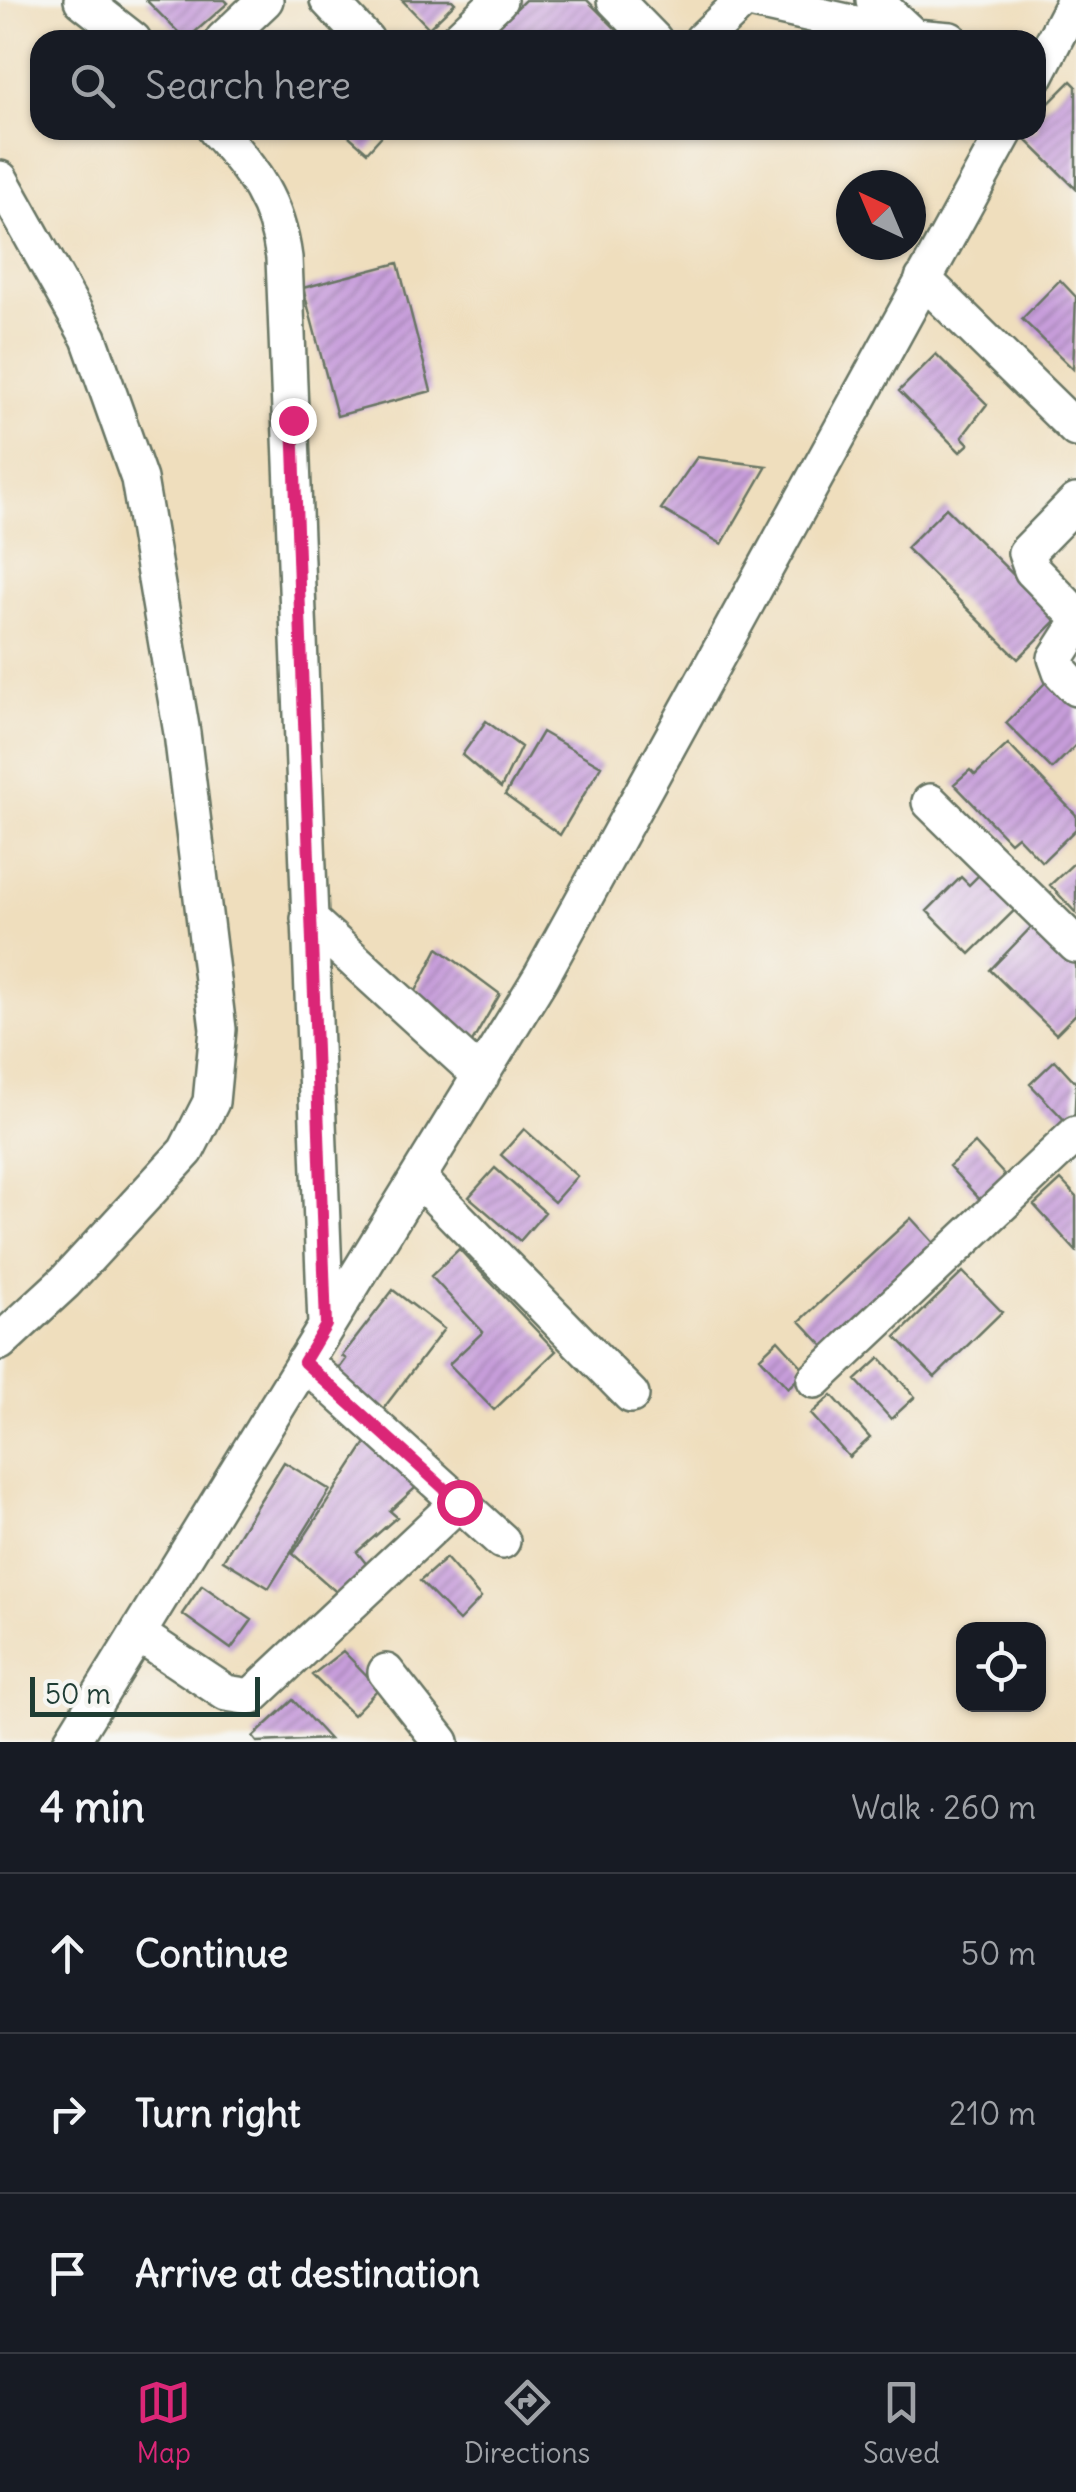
<!DOCTYPE html>
<html lang="en">
<head>
<meta charset="utf-8">
<style>
	body { margin:0; font-family:Delius,sans-serif; background:#20242c; color:#f1f3f6 }
	.controls { position:absolute; right:30px; bottom:30px; display:grid; overflow:hidden; border-radius:20px; box-shadow:0 2px 8px #0004 }
	.controls button { width:90px; height:90px; display:grid; place-items:center; padding:0; border:0; border-bottom:2px solid #363941; background:#171b24; color:#f1f3f6; font:50px sans-serif }
	.compass { position:absolute; left:836px; top:170px; width:90px; height:90px; border-radius:50%; background:#171b24; box-shadow:0 2px 8px #0004; rotate:316deg }
	.scale { position:absolute; left:30px; bottom:25px; width:230px; box-sizing:border-box; padding-left:10px; border:5px solid #1f3d34; border-top:0; font-size:28px; line-height:35px; white-space:nowrap; color:#1f3d34; -webkit-text-stroke:8px #f6f6f2; paint-order:stroke }
	.stop { position:absolute; width:30px; height:30px; margin:-22px; border:8px solid #db2777; border-radius:50%; background:#fff }
	.stop.end { background:#db2777; border-color:#fff; box-shadow:0 2px 10px #0008 }
	.list { margin:0; padding:0; list-style:none }
	h2 { display:flex; justify-content:space-between; align-items:center; height:130px; margin:0; padding:0 40px; font-size:42px }
	h2 small { font-size:32px; font-weight:400; color:#9ea1a6 }
	.list li { display:grid; grid-template-columns:65px 1fr auto; gap:30px; align-items:center; box-sizing:border-box; height:160px; padding:0 40px; border-top:2px solid #363941 }
	.list b { display:block; font-size:38px; white-space:nowrap }
	.list em { font-size:32px; font-style:normal; color:#9ea1a6 }
	.icon { flex:none; width:55px; height:55px; fill:none; stroke:currentColor; stroke-width:2; stroke-linecap:round; stroke-linejoin:round }
	.map { position:relative; flex:none; width:1076px; height:1742px; overflow:hidden }
	.search { position:absolute; background:#171b24; box-shadow:0 2px 8px #0004; left:30px; right:30px; top:30px; height:110px; display:flex; align-items:center; gap:25px; box-sizing:border-box; padding:0 35px; border-radius:30px; color:#9ea1a6; font-size:38px }
	.sheet { height:610px; background:#171b24 }
	nav { display:flex; justify-content:space-around; align-items:center; box-sizing:border-box; height:140px; border-top:2px solid #363941; background:#171b24; font-size:28px; color:#9ea1a6 }
	nav a { display:grid; justify-items:center; gap:5px }
	nav .on { color:#db2777 }
	.map>svg:first-child { display:block }
	.building { fill:url(#building-hatch) }
	.lines { fill:none; stroke-linecap:round; stroke-linejoin:round }
	.minor-casing { stroke:#687564; stroke-width:40 }
	.minor { stroke:#fff; stroke-width:35 }
	.route { stroke:#db2777; stroke-width:12 }
</style>
</head>
<body>
<div class="map">
<svg width="1076" height="1742" viewBox="0 0 1076 1742">
	<defs>
		<pattern id="building-hatch" width="6" height="6" patternUnits="userSpaceOnUse" patternTransform="scale(2.5)"><rect width="6" height="6" fill="#c89edb"/><path d="M-1 1l2-2M0 6l6-6M5 7l2-2" fill="none" stroke="#a282b2"/></pattern>
	</defs>
	<rect width="100%" height="100%" fill="#f6f6f2"/>
	<filter id="ink" filterUnits="userSpaceOnUse"><feTurbulence type="fractalNoise" baseFrequency=".01" numOctaves="2"/><feDisplacementMap in="SourceGraphic" scale="20" xChannelSelector="R" yChannelSelector="G"/><feConvolveMatrix kernelMatrix="1 2 1 2 8 2 1 2 1" color-interpolation-filters="sRGB"/></filter>
	<filter id="wash" filterUnits="userSpaceOnUse"><feTurbulence type="fractalNoise" baseFrequency=".0048" numOctaves="4" result="noise"/><feDisplacementMap in="SourceGraphic" scale="40" xChannelSelector="R" yChannelSelector="G"/><feGaussianBlur stdDeviation="2.25" result="paint"/><feColorMatrix in="noise" values="0 0 0 0 0 0 0 0 0 0 0 0 0 0 0 0 0 1.4 0 .05"/><feComposite in="paint" operator="in"/></filter>
	<g filter="url(#wash)">
		<rect width="100%" height="100%" fill="#efdebd"/>
		<g id="blocks">
			<path class="building" d="M 146,0 L 225,0 L 228,3 L 186,40 Z
				M 402,0 L 452,0 L 455,3 L 429,28 Z
				M 525,0 L 587,0 L 627,40 L 498,40 L 491,33 Z
				M 1071,81 L 1076,86 L 1076,189 L 1019,133 L 1036,130 L 1036,116 Z
				M 342,130 L 387,130 L 367,152 Z
				M 398,263 L 431,391 L 337,416 L 303,288 Z
				M 1060,280 L 1076,297 L 1073,369 L 1022,319 Z
				M 936,354 L 987,404 L 962,437 L 969,444 L 960,452 L 899,391 Z
				M 697,457 L 767,466 L 722,544 L 661,509 Z
				M 946,508 L 1058,619 L 1018,659 L 906,548 Z
				M 1049,679 L 1076,706 L 1076,745 L 1052,769 L 1006,723 Z
				M 486,721 L 521,747 L 501,788 L 462,755 Z
				M 542,732 L 601,766 L 560,835 L 505,795 Z
				M 1008,744 L 1076,815 L 1076,829 L 1042,862 L 1017,836 L 1010,842 L 954,784 L 970,770 L 975,775 Z
				M 1076,861 L 1076,913 L 1050,885 Z
				M 987,867 L 1022,903 L 970,954 L 927,911 L 961,877 L 969,885 Z
				M 1037,921 L 1076,958 L 1076,1014 L 1056,1034 L 990,970 Z
				M 438,948 L 500,994 L 467,1051 L 415,993 Z
				M 1055,1060 L 1076,1083 L 1074,1130 L 1030,1084 Z
				M 524,1129 L 577,1176 L 554,1202 L 501,1155 Z
				M 975,1143 L 1009,1180 L 984,1204 L 949,1166 Z
				M 495,1168 L 545,1212 L 520,1241 L 469,1197 Z
				M 1061,1180 L 1076,1196 L 1076,1251 L 1034,1205 Z
				M 911,1218 L 943,1253 L 833,1356 L 800,1321 Z
				M 459,1249 L 556,1351 L 494,1410 L 449,1364 L 483,1332 L 431,1276 Z
				M 963,1272 L 1002,1312 L 935,1377 L 896,1337 Z
				M 393,1290 L 444,1329 L 380,1413 L 333,1377 L 346,1359 L 342,1356 Z
				M 778,1340 L 806,1371 L 788,1388 L 760,1357 Z
				M 880,1358 L 915,1397 L 891,1419 L 856,1380 Z
				M 832,1395 L 870,1438 L 849,1457 L 811,1414 Z
				M 375,1429 L 424,1480 L 390,1511 L 397,1517 L 357,1552 L 368,1566 L 342,1597 L 293,1554 Z
				M 284,1462 L 330,1490 L 269,1588 L 223,1560 Z
				M 446,1558 L 481,1598 L 459,1621 L 420,1581 Z
				M 202,1585 L 252,1620 L 231,1649 L 182,1614 Z
				M 343,1651 L 379,1688 L 353,1715 L 312,1675 Z
				M 293,1700 L 329,1739 L 257,1742 L 253,1737 Z"/>
		</g>
	</g>
	<g filter="url(#ink)">
		<use href="#blocks" fill-opacity="0" stroke="#687564" stroke-width="2.5"/>
		<g class="lines">
			<defs>
				<path id="minor" d="M 82,0 L 133,40
					M 328,0 L 366,40
					M 615,0 L 654,40
					M 749,0 L 914,37
					M 874,0 L 914,37 L 950,40
					M 223,40 L 265,0
					M 457,40 L 499,0
					M 702,40 L 744,0
					M 1036,75 L 1075,0
					M 216,130 C 253,170 277,203 284,258 L 326,1325
					M 0,179 L 89,338 L 139,479 L 182,733 L 218,1029 L 211,1102 L 186,1151 L 65,1282 L 0,1342
					M 923,279 L 1076,429
					M 1076,502 L 1026,553 L 1032,570 L 1076,615
					M 1076,627 L 1056,658 L 1061,672 L 1076,688
					M 930,802 L 1076,945
					M 309,919 L 481,1076
					M 418,1178 L 631,1395
					M 304,1362 L 502,1541
					M 815,1380 L 1076,1134
					M 138,1634 L 226,1693 L 251,1697 L 459,1502
					M 386,1672 L 441,1742
					M 71,1742 L 541,977 L 1006,130"/>
			</defs>
			<use href="#minor" class="minor-casing"/>
			<use href="#minor" class="minor"/>
		</g>
	</g>
	<g class="lines" filter="url(#ink)">
		<path class="route" d="M 293,420 L 326,1325 L 304,1362 L 459,1502"/>
	</g>
</svg>
<div class="controls">
<button><svg class="icon" aria-label="locate" viewBox="0 0 24 24"><circle cx="12" cy="12" r="6"/><path d="M12 2v4M12 18v4M2 12h4M18 12h4"/></svg></button>
</div>
<svg class="compass" viewBox="-18 -18 36 36"><path d="M0-13l5 13h-10z" fill="#e53935"/><path d="M0 13l5-13h-10z" fill="#9ea1a6"/></svg>
<div class="scale">50 m</div>
<div class="stop" style="left:459px;top:1502px"></div>
<div class="stop end" style="left:293px;top:420px"></div>
<div class="search"><svg class="icon" aria-label="search" viewBox="0 0 24 24"><circle cx="10" cy="10" r="6"/><path d="M15 15l6 6"/></svg>Search here</div>
</div>
<section class="sheet">
<h2>4 min<small>Walk · 260 m</small></h2>
<ul class="list">
<li><svg class="icon" aria-label="ahead" viewBox="0 0 24 24"><path d="M12 20V5M6 11l6-6 6 6"/></svg><div><b>Continue</b></div><em>50 m</em></li>
<li><svg class="icon" aria-label="right" viewBox="0 0 24 24"><path d="M7 20v-9h11M14 6l5 5-5 5"/></svg><div><b>Turn right</b></div><em>210 m</em></li>
<li><svg class="icon" aria-label="arrive" viewBox="0 0 24 24"><path d="M6 21V4h12l-3 4 3 4H6"/></svg><div><b>Arrive at destination</b></div></li>
</ul>
</section>
<nav>
<a class="on"><svg class="icon" aria-label="map" viewBox="0 0 24 24"><path d="M3 6l6-2 6 2 6-2v14l-6 2-6-2-6 2zM9 4v14M15 6v14"/></svg>Map</a>
<a><svg class="icon" aria-label="directions" viewBox="0 0 24 24"><path d="M12 3l9 9-9 9-9-9zM9 14v-3h6M13 9l2 2-2 2"/></svg>Directions</a>
<a><svg class="icon" aria-label="saved" viewBox="0 0 24 24"><path d="M7 4h10v16l-5-4-5 4z"/></svg>Saved</a>
</nav>
</body>
</html>
